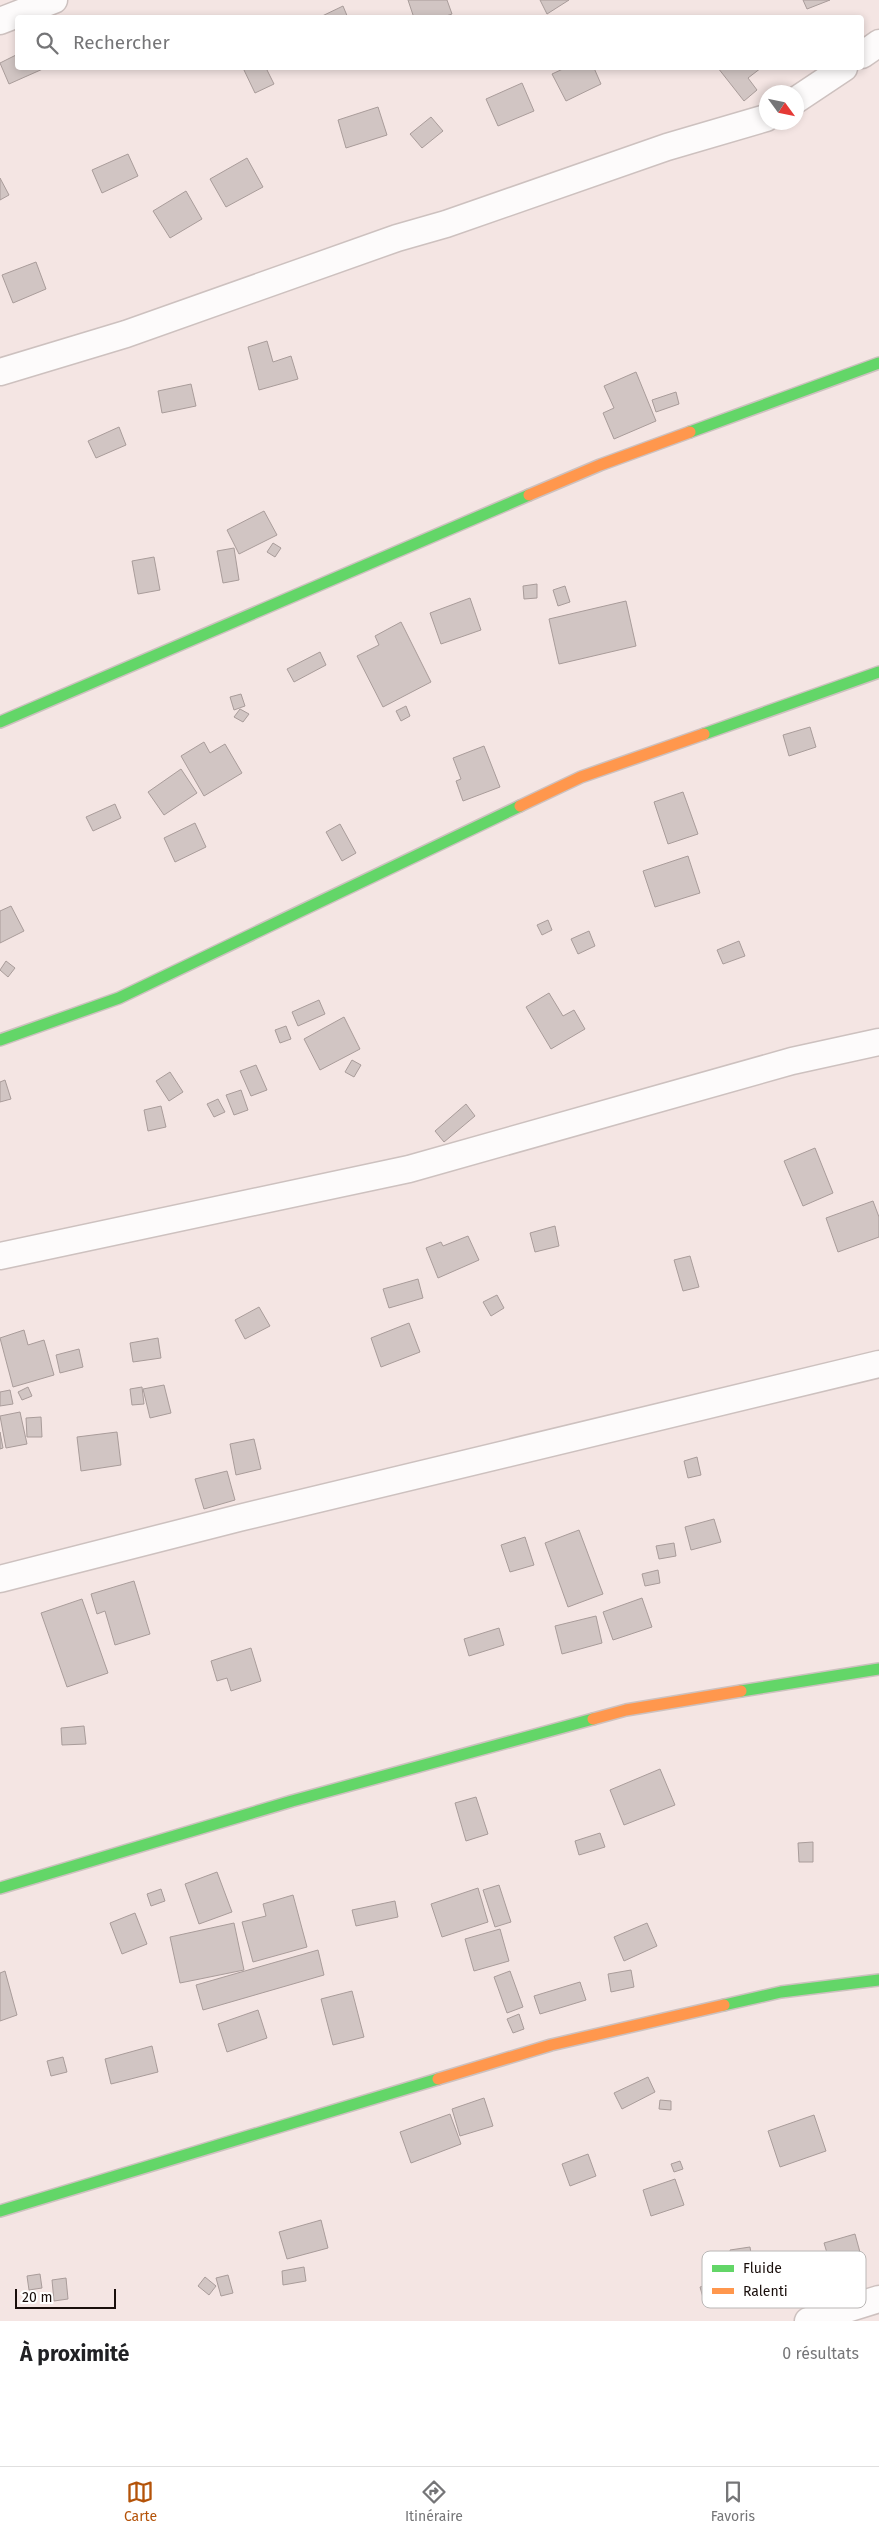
<!DOCTYPE html>
<html lang="fr">
<head>
<meta charset="utf-8">
<style>
	body { margin:0; font-family:"Fira Sans",sans-serif; background:#f6f6f6; color:#202124 }
	.compass { position:absolute; left:759px; top:85px; width:45px; height:45px; border-radius:50%; background:#fff; box-shadow:0 2px 8px #0003; rotate:123deg }
	.scale { position:absolute; left:15px; bottom:12px; width:101px; box-sizing:border-box; padding-left:5px; border:2px solid #190e0b; border-top:0; font-size:14px; line-height:18px; white-space:nowrap; color:#190e0b; -webkit-text-stroke:4px #fff; paint-order:stroke }
	.list { margin:0; padding:0; list-style:none }
	h2 { display:flex; justify-content:space-between; align-items:center; height:65px; margin:0; padding:0 20px; font-size:21px }
	h2 small { font-size:16px; font-weight:400; color:#757577 }
	.icon { flex:none; width:28px; height:28px; fill:none; stroke:currentColor; stroke-width:2; stroke-linecap:round; stroke-linejoin:round }
	.map { position:relative; flex:none; width:879px; height:2321px; overflow:hidden }
	.search { position:absolute; background:#fff; box-shadow:0 2px 8px #0003; left:15px; right:15px; top:15px; height:55px; display:flex; align-items:center; gap:12px; box-sizing:border-box; padding:0 18px; border-radius:5px; color:#757577; font-size:19px }
	.sheet { height:145px; background:#fff }
	nav { display:flex; justify-content:space-around; align-items:center; box-sizing:border-box; height:70px; border-top:1px solid #e0e0e0; background:#fff; font-size:14px; color:#757577 }
	nav a { display:grid; justify-items:center; gap:2px }
	nav .on { color:#b45309 }
	.map>svg:first-child { display:block }
	.building { fill:#d1c5c3; stroke:#a99c9a }
	.lines { fill:none; stroke-linecap:round; stroke-linejoin:round }
	.street-casing { stroke:#cdc1bf; stroke-width:29 }
	.fast-casing { stroke:#cdc1bf; stroke-width:14 }
	.slow-casing { stroke:#cdc1bf; stroke-width:14 }
	.street { stroke:#fdfbfb; stroke-width:26 }
	.fast { stroke:#63d668; stroke-width:11 }
	.slow { stroke:#ff974d; stroke-width:11 }
	.key { fill:#fff; stroke:#bab7b6; stroke-width:1 }
	.key-label { font-size:14px; fill:#190e0b }
</style>
</head>
<body>
<div class="map">
<svg width="879" height="2321" viewBox="0 0 879 2321">
	<rect width="100%" height="100%" fill="#f4e5e3"/>
	<path class="building" d="M 408,0 L 447,0 L 452,14 L 440,18 L 414,18 Z
		M 540,0 L 569,0 L 547,14 Z
		M 803,0 L 830,0 L 807,9 Z
		M 343,6 L 348,18 L 318,18 Z
		M 18,54 L 18,68 L 45,68 L 9,84 L 0,63 Z
		M 243,68 L 266,68 L 274,84 L 255,93 Z
		M 565,68 L 594,68 L 601,84 L 566,101 L 552,74 Z
		M 718,68 L 761,68 L 748,78 L 757,90 L 744,101 Z
		M 522,83 L 534,111 L 498,126 L 486,99 Z
		M 378,107 L 387,135 L 346,148 L 338,120 Z
		M 431,117 L 443,131 L 422,148 L 410,134 Z
		M 128,154 L 138,176 L 102,193 L 92,170 Z
		M 247,158 L 263,187 L 226,207 L 210,179 Z
		M 0,178 L 9,195 L 0,200 Z
		M 186,191 L 202,219 L 170,238 L 153,211 Z
		M 36,262 L 46,289 L 13,303 L 2,275 Z
		M 267,341 L 273,362 L 291,356 L 298,379 L 259,390 L 248,347 Z
		M 636,372 L 656,421 L 614,439 L 603,413 L 614,408 L 604,386 Z
		M 191,384 L 196,406 L 162,413 L 158,391 Z
		M 676,392 L 679,404 L 656,412 L 652,400 Z
		M 119,427 L 126,445 L 96,458 L 88,441 Z
		M 264,511 L 277,535 L 239,554 L 227,530 Z
		M 273,543 L 281,548 L 275,557 L 267,552 Z
		M 234,548 L 239,580 L 223,583 L 217,551 Z
		M 154,557 L 160,590 L 138,594 L 132,561 Z
		M 537,584 L 537,598 L 524,599 L 523,586 Z
		M 565,586 L 570,602 L 558,606 L 553,590 Z
		M 470,598 L 481,630 L 441,644 L 430,613 Z
		M 626,601 L 636,646 L 559,664 L 549,619 Z
		M 401,622 L 431,682 L 383,707 L 357,656 L 379,645 L 375,636 Z
		M 320,652 L 326,665 L 294,682 L 287,669 Z
		M 241,694 L 245,706 L 234,710 L 230,697 Z
		M 406,706 L 410,716 L 401,721 L 396,711 Z
		M 240,709 L 249,714 L 243,722 L 234,717 Z
		M 810,727 L 816,747 L 789,756 L 783,735 Z
		M 204,742 L 210,753 L 225,744 L 242,773 L 204,796 L 181,756 Z
		M 484,746 L 500,787 L 463,801 L 456,781 L 461,779 L 453,758 Z
		M 181,769 L 197,793 L 164,815 L 148,792 Z
		M 683,792 L 698,834 L 668,844 L 654,802 Z
		M 115,804 L 121,818 L 93,831 L 86,817 Z
		M 195,823 L 206,847 L 175,862 L 164,838 Z
		M 340,824 L 356,853 L 342,861 L 326,832 Z
		M 688,856 L 700,893 L 655,907 L 643,871 Z
		M 11,906 L 24,931 L 0,943 L 0,911 Z
		M 548,920 L 552,930 L 542,935 L 537,925 Z
		M 589,931 L 595,946 L 578,954 L 571,939 Z
		M 739,941 L 745,956 L 723,964 L 717,950 Z
		M 6,961 L 15,968 L 8,977 L 0,970 Z
		M 549,993 L 563,1016 L 574,1010 L 585,1029 L 551,1049 L 526,1007 Z
		M 319,1000 L 325,1014 L 298,1026 L 292,1012 Z
		M 344,1017 L 360,1049 L 320,1070 L 304,1039 Z
		M 286,1026 L 291,1039 L 280,1043 L 275,1030 Z
		M 352,1060 L 361,1065 L 354,1077 L 345,1072 Z
		M 256,1065 L 267,1090 L 251,1096 L 240,1071 Z
		M 170,1072 L 183,1092 L 169,1101 L 156,1081 Z
		M 5,1080 L 11,1099 L 0,1102 L 0,1082 Z
		M 241,1090 L 248,1110 L 234,1115 L 226,1095 Z
		M 218,1099 L 225,1112 L 214,1117 L 207,1104 Z
		M 466,1104 L 475,1116 L 444,1142 L 435,1131 Z
		M 161,1106 L 166,1127 L 148,1131 L 144,1110 Z
		M 815,1148 L 833,1193 L 803,1206 L 784,1161 Z
		M 873,1201 L 879,1217 L 879,1237 L 838,1252 L 826,1218 Z
		M 555,1226 L 559,1246 L 535,1252 L 530,1233 Z
		M 468,1236 L 479,1260 L 438,1278 L 426,1248 L 441,1242 L 443,1246 Z
		M 690,1256 L 699,1287 L 683,1291 L 674,1260 Z
		M 418,1279 L 423,1298 L 389,1308 L 383,1289 Z
		M 497,1295 L 504,1308 L 491,1316 L 483,1302 Z
		M 259,1307 L 270,1326 L 245,1339 L 235,1320 Z
		M 409,1323 L 420,1352 L 381,1367 L 371,1338 Z
		M 24,1330 L 28,1345 L 44,1340 L 54,1375 L 13,1387 L 0,1338 Z
		M 158,1338 L 161,1358 L 133,1362 L 130,1343 Z
		M 79,1349 L 83,1367 L 60,1373 L 56,1355 Z
		M 164,1385 L 171,1413 L 150,1418 L 143,1389 Z
		M 28,1387 L 32,1396 L 22,1400 L 18,1392 Z
		M 142,1387 L 144,1404 L 132,1405 L 130,1389 Z
		M 10,1390 L 13,1404 L 0,1406 L 0,1392 Z
		M 20,1412 L 27,1444 L 6,1448 L 0,1416 Z
		M 41,1417 L 42,1437 L 27,1437 L 26,1418 Z
		M 0,1432 L 3,1448 L 0,1449 Z
		M 117,1432 L 121,1465 L 81,1471 L 77,1437 Z
		M 254,1439 L 261,1469 L 236,1475 L 230,1444 Z
		M 697,1457 L 701,1475 L 688,1478 L 684,1461 Z
		M 227,1471 L 235,1500 L 204,1509 L 195,1479 Z
		M 714,1519 L 721,1542 L 691,1550 L 685,1527 Z
		M 579,1530 L 603,1594 L 568,1607 L 545,1543 Z
		M 525,1537 L 534,1565 L 510,1572 L 501,1545 Z
		M 674,1543 L 676,1556 L 659,1559 L 656,1546 Z
		M 658,1570 L 660,1583 L 645,1586 L 642,1574 Z
		M 134,1581 L 150,1634 L 115,1645 L 105,1611 L 97,1614 L 91,1594 Z
		M 642,1598 L 652,1627 L 613,1640 L 603,1612 Z
		M 82,1599 L 108,1673 L 67,1687 L 41,1613 Z
		M 596,1616 L 602,1643 L 562,1654 L 555,1626 Z
		M 499,1628 L 504,1645 L 469,1656 L 464,1639 Z
		M 251,1648 L 261,1681 L 231,1691 L 227,1678 L 217,1681 L 211,1661 Z
		M 84,1726 L 86,1744 L 62,1745 L 61,1728 Z
		M 660,1769 L 675,1805 L 624,1825 L 610,1790 Z
		M 476,1797 L 488,1834 L 466,1841 L 455,1803 Z
		M 600,1833 L 605,1847 L 579,1855 L 575,1841 Z
		M 813,1842 L 813,1862 L 799,1862 L 798,1843 Z
		M 217,1872 L 232,1912 L 199,1924 L 185,1884 Z
		M 499,1885 L 511,1922 L 495,1927 L 483,1890 Z
		M 478,1888 L 488,1922 L 442,1937 L 431,1904 Z
		M 161,1889 L 165,1901 L 151,1906 L 147,1894 Z
		M 293,1895 L 307,1947 L 253,1962 L 242,1922 L 266,1916 L 263,1904 Z
		M 395,1901 L 398,1917 L 356,1926 L 352,1910 Z
		M 135,1913 L 147,1944 L 122,1954 L 110,1923 Z
		M 234,1923 L 244,1970 L 180,1983 L 170,1937 Z
		M 647,1923 L 657,1946 L 624,1961 L 614,1937 Z
		M 500,1929 L 509,1961 L 474,1971 L 465,1939 Z
		M 318,1950 L 324,1975 L 203,2010 L 196,1985 Z
		M 631,1970 L 634,1987 L 611,1992 L 608,1974 Z
		M 5,1971 L 17,2015 L 0,2021 L 0,1973 Z
		M 510,1971 L 523,2007 L 507,2013 L 494,1977 Z
		M 580,1982 L 586,2000 L 540,2014 L 534,1996 Z
		M 352,1991 L 364,2037 L 333,2045 L 321,1999 Z
		M 258,2010 L 267,2038 L 227,2052 L 218,2024 Z
		M 519,2014 L 524,2029 L 513,2033 L 507,2019 Z
		M 152,2046 L 158,2072 L 111,2084 L 105,2059 Z
		M 63,2057 L 67,2072 L 51,2076 L 47,2061 Z
		M 648,2077 L 655,2092 L 622,2109 L 614,2093 Z
		M 484,2098 L 493,2126 L 460,2136 L 452,2109 Z
		M 660,2100 L 671,2101 L 671,2110 L 659,2109 Z
		M 450,2114 L 461,2144 L 411,2163 L 400,2132 Z
		M 814,2115 L 826,2151 L 780,2167 L 768,2131 Z
		M 588,2154 L 596,2176 L 570,2186 L 562,2164 Z
		M 680,2161 L 683,2169 L 674,2172 L 671,2164 Z
		M 675,2179 L 684,2205 L 651,2216 L 643,2190 Z
		M 321,2220 L 328,2248 L 287,2259 L 279,2232 Z
		M 855,2234 L 864,2267 L 834,2276 L 824,2243 Z
		M 750,2247 L 754,2273 L 734,2276 L 730,2250 Z
		M 304,2267 L 306,2281 L 283,2285 L 282,2271 Z
		M 40,2274 L 42,2288 L 29,2290 L 27,2276 Z
		M 228,2275 L 233,2293 L 221,2296 L 216,2278 Z
		M 205,2277 L 216,2286 L 209,2295 L 198,2286 Z
		M 66,2278 L 68,2299 L 54,2301 L 52,2280 Z
		M 708,2285 L 711,2299 L 704,2301 L 700,2287 Z"/>
	<g class="lines">
		<defs>
			<path id="street" d="M 0,21 L 54,0
				M 862,55 L 879,43
				M 796,100 L 844,68
				M 0,372 L 126,334 L 397,238 L 446,224 L 667,147 L 766,118
				M 0,1256 L 409,1169 L 792,1061 L 879,1042
				M 0,1579 L 239,1518 L 879,1364
				M 808,2321 L 879,2299"/>
			<path id="fast" d="M 690,432 L 879,363
				M 0,722 L 529,495
				M 704,734 L 879,672
				M 0,1040 L 119,998 L 520,806
				M 741,1691 L 879,1669
				M 0,1888 L 292,1801 L 593,1719
				M 724,2005 L 781,1992 L 879,1980
				M 0,2211 L 438,2079"/>
			<path id="slow" d="M 529,495 L 600,465 L 690,432
				M 520,806 L 581,777 L 704,734
				M 593,1719 L 626,1710 L 741,1691
				M 438,2079 L 551,2045 L 724,2005"/>
		</defs>
		<use href="#street" class="street-casing"/>
		<use href="#fast" class="fast-casing"/>
		<use href="#slow" class="slow-casing"/>
		<use href="#street" class="street"/>
		<use href="#fast" class="fast"/>
		<use href="#slow" class="slow"/>
	</g>
	<rect x="702" y="2251" width="164" height="57" rx="8" class="key"/>
	<rect x="712" y="2265" width="22" height="7" fill="#63d668"/>
	<rect x="712" y="2288" width="22" height="6" fill="#ff974d"/>
	<g class="key-label">
		<text x="743" y="2273">Fluide</text>
		<text x="743" y="2296">Ralenti</text>
	</g>
</svg>
<svg class="compass" viewBox="-18 -18 36 36"><path d="M0-13l5 13h-10z" fill="#e53935"/><path d="M0 13l5-13h-10z" fill="#757577"/></svg>
<div class="scale">20 m</div>
<div class="search"><svg class="icon" aria-label="search" viewBox="0 0 24 24"><circle cx="10" cy="10" r="6"/><path d="M15 15l6 6"/></svg>Rechercher</div>
</div>
<section class="sheet">
<h2>À proximité<small>0 résultats</small></h2>
<ul class="list">
</ul>
</section>
<nav>
<a class="on"><svg class="icon" aria-label="map" viewBox="0 0 24 24"><path d="M3 6l6-2 6 2 6-2v14l-6 2-6-2-6 2zM9 4v14M15 6v14"/></svg>Carte</a>
<a><svg class="icon" aria-label="directions" viewBox="0 0 24 24"><path d="M12 3l9 9-9 9-9-9zM9 14v-3h6M13 9l2 2-2 2"/></svg>Itinéraire</a>
<a><svg class="icon" aria-label="saved" viewBox="0 0 24 24"><path d="M7 4h10v16l-5-4-5 4z"/></svg>Favoris</a>
</nav>
</body>
</html>
